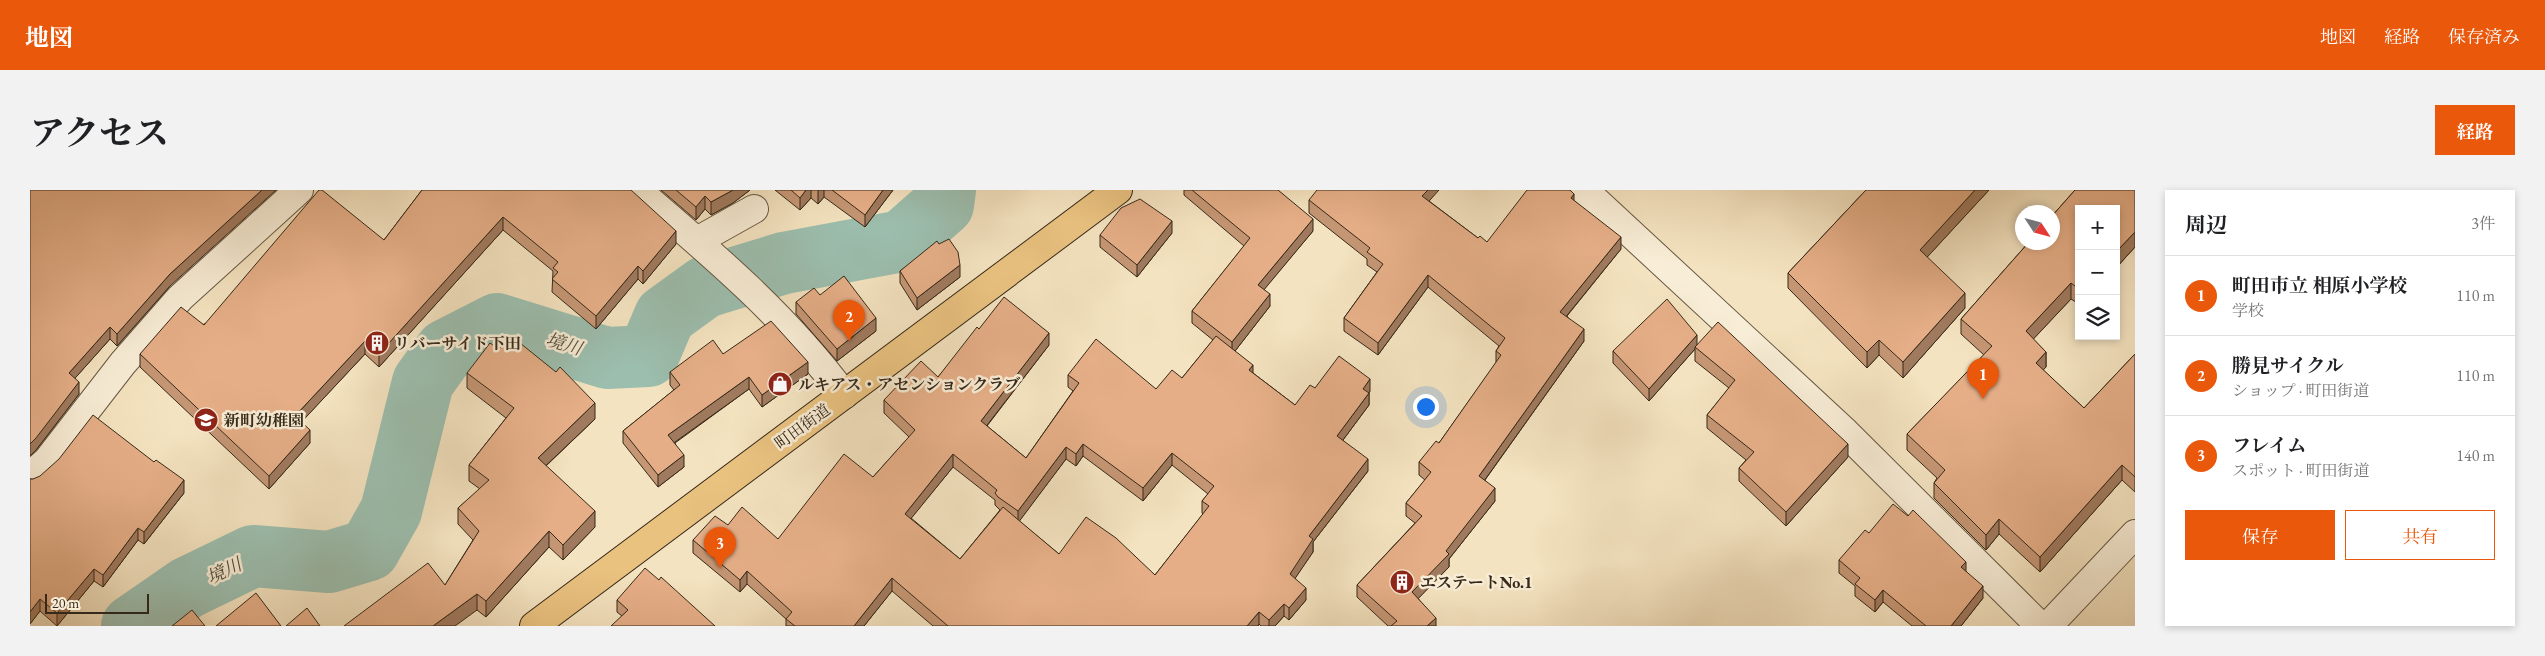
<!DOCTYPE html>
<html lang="ja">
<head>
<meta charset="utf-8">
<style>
	body { margin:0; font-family:"EB Garamond","Noto Serif JP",serif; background:#f2f2f2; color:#202124 }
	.controls { position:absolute; right:15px; top:15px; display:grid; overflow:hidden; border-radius:0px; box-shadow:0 2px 8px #0003 }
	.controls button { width:45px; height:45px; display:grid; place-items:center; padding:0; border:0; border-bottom:1px solid #e0e0e0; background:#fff; color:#202124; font:25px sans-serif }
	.compass { position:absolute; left:1985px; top:15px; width:45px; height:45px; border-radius:50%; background:#fff; box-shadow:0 2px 8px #0003; rotate:126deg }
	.scale { position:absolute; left:15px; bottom:12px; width:104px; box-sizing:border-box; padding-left:5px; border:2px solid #362919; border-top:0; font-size:14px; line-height:18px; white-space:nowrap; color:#362919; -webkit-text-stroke:4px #f8edd6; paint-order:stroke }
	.you { position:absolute; left:1395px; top:216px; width:18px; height:18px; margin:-12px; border:4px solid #fff; border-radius:50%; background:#1a73e8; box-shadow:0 0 0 8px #1a73e833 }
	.badge { display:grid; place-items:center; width:32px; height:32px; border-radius:50%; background:#ea580c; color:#fff; font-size:16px; font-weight:700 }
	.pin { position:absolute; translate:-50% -41px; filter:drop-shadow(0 1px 2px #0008) }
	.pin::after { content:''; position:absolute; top:26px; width:18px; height:15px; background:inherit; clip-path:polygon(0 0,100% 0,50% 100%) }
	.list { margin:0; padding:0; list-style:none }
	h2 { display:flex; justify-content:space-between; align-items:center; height:65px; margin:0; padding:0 20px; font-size:21px }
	h2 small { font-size:16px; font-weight:400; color:#757577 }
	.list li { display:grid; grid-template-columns:32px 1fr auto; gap:15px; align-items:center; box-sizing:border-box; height:80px; padding:0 20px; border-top:1px solid #e0e0e0 }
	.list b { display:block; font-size:19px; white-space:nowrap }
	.list p { margin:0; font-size:16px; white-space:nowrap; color:#757577 }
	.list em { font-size:16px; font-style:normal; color:#757577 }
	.actions { display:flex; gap:10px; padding:15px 20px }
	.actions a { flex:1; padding:11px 0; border:1px solid #ea580c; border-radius:0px; text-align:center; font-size:18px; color:#ea580c }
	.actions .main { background:#ea580c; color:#fff }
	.icon { flex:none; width:28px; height:28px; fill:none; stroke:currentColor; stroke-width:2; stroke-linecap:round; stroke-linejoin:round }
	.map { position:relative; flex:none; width:2105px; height:436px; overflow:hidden; border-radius:0px }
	header { display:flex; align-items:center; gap:30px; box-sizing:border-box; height:70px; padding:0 25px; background:#ea580c; color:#fff }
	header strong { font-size:24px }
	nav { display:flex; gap:28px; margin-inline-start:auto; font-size:18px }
	.intro { display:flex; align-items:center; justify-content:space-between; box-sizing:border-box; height:120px; padding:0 30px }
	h1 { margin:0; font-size:35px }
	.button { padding:12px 22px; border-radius:0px; background:#ea580c; color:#fff; font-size:18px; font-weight:700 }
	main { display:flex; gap:30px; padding:0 30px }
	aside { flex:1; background:#fff; border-radius:0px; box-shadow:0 2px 8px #0003 }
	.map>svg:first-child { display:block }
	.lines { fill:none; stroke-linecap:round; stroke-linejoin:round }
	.river { stroke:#9cbeae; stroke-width:62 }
	.minor-casing { stroke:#665843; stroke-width:30 }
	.tertiary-casing { stroke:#665843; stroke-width:30 }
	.primary-casing { stroke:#362919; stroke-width:30 }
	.minor { stroke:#f8edd6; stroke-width:28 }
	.tertiary { stroke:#f8edd6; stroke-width:28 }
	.primary { stroke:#eac280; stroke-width:28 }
	.wall { fill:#c59674; stroke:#362919; fill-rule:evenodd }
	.shaded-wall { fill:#a07a5e; stroke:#362919 }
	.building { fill:#e5ae87; stroke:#362919; fill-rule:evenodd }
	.labels { text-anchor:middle; stroke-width:5; stroke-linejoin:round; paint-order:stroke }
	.poi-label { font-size:16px; font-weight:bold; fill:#362919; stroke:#f8edd6; text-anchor:start }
	.street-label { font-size:16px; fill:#362919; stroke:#f8edd6 }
	.water-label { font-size:18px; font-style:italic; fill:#504e3e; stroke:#f8edd6 }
</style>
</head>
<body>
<header>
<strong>地図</strong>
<nav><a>地図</a><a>経路</a><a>保存済み</a></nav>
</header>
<div class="intro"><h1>アクセス</h1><a class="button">経路</a></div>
<main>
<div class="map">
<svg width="2105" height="436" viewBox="0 0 2105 436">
	<rect width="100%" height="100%" fill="#f4e3c0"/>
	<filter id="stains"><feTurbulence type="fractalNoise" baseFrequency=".004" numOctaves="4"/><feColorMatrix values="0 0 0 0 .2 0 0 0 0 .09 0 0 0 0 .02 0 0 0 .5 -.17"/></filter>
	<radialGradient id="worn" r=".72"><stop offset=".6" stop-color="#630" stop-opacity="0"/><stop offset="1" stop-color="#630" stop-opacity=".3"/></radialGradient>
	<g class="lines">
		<path class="river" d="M 102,436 L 157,398 L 223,366 L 299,372 L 339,360 L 361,321 L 393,192 L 416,160 L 467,134 L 577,168 L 618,166 L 635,126 L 675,97 L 754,73 L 872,51 L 913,15 L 915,0"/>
		<defs>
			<path id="minor" d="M 607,0 C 681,63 756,126 814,205
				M 1554,0 L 1813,240 L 2010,436
				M 667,51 L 724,19
				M 0,286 L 17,271 L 93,173 L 150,108 L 269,0"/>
			<path id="tertiary" d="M 2018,436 L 2105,344"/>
			<path id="primary" d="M 504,436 L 1088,0"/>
		</defs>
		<use href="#minor" class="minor-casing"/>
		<use href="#tertiary" class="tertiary-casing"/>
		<use href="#primary" class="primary-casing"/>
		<use href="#minor" class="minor"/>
		<use href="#tertiary" class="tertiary"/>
		<use href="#primary" class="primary"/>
	</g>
	<path class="wall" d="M 0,0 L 140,96 L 87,156 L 80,149 L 45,188 L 49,204 L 6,260 L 0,266 Z
		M 392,0 L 646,54 L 613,94 L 608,89 L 566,139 L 522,102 L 523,81 L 473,40 L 349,177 L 335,164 L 271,232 L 280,253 L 239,299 L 110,177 L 110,164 L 354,50 Z
		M 631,0 L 720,0 L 703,13 L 681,25 L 675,19 L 666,30 Z
		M 745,0 L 863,0 L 835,37 L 794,7 L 788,14 L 781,8 L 770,20 Z
		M 1154,0 L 1248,0 L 1283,41 L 1234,99 L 1240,116 L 1205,161 L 1223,183 L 1265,215 L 1285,198 L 1340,201 L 1339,203 L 1339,215 L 1313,250 L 1338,281 L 1283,352 L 1283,362 L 1265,388 L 1276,410 L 1259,430 L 1254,426 L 1245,436 L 1231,436 L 1229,434 L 1228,436 L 903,436 L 862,401 L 834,436 L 756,436 L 756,429 L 717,394 L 710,402 L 663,363 L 663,350 L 698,335 L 748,349 L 843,287 L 879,247 L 854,223 L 854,210 L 908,187 L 949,139 L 1019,155 L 957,236 L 996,268 L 1043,201 L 1038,197 L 1038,185 L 1126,199 L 1152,188 L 1183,150 L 1162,133 L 1162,121 L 1214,56 L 1154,5 ZM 1053,266 L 1113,311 L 1142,275 L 1178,304 L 1172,311 L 1172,323 L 1173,324 L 1125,385 L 1029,364 L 989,331 L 1036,269 L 1046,276 ZM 923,277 L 965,310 L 965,315 L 970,320 L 930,369 L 881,328 Z
		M 1836,0 L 1959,0 L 1897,67 L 1935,118 L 1873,188 L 1849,165 L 1837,178 L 1758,98 L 1758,83 Z
		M 2045,0 L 2105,0 L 2105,57 L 2086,78 L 2086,19 L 2049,19 L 2049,114 L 2041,109 L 2003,149 L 2016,162 L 2016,177 L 2013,180 L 2054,218 L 2105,164 L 2105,302 L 2092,290 L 2010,382 L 1969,344 L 1956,360 L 1904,308 L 1904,293 L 1907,288 L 1877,260 L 1877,244 L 1954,165 L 1931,144 L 1931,129 L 1999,52 L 2022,52 L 2022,26 Z
		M 1279,10 L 1399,11 L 1448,48 L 1457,52 L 1544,11 L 1591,59 L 1537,126 L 1554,151 L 1455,290 L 1465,311 L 1419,369 L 1419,377 L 1388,408 L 1406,436 L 1358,436 L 1327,407 L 1327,395 L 1385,333 L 1376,326 L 1376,313 L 1395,290 L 1389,285 L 1389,272 L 1409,253 L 1466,173 L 1466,161 L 1469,156 L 1398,97 L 1348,165 L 1314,141 L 1314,128 L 1347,82 L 1337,75 L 1337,69 L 1279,23 Z
		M 1142,43 L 1107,87 L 1070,57 L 1070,45 Z
		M 909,54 L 930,87 L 887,120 L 870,93 L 870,81 Z
		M 790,105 L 846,141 L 807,171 L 766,124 L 766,112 Z
		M 1667,155 L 1818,267 L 1756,336 L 1709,291 L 1709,278 L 1716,270 L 1677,238 L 1677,225 L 1699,198 L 1665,171 L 1665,159 L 1619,211 L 1583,173 L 1583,161 Z
		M 693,164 L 778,184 L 732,217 L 719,199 L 645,253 L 654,277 L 628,297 L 593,253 L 593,241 L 644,200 L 640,195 L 640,182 Z
		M 437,183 L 565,229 L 516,276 L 565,337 L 533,370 L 519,357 L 456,427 L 415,395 L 443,350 L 428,334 L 428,318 L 450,299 L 439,291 L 439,275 L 476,228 L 437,198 Z
		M 0,289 L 154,303 L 114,354 L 108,350 L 73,397 L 64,391 L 27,436 L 10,421 L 0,434 Z
		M 1839,343 L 1936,381 L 1953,408 L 1931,436 L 1882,436 L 1853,412 L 1845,422 L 1825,406 L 1825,396 L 1809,383 L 1809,370 Z
		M 587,410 L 685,436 L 592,426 L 587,422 Z"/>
	<path class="shaded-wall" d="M 232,0 L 246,0 L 140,96 L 87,156 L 87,144 L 140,84 Z
		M 703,0 L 720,0 L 703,13 L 681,25 L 681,12 Z
		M 776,0 L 781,0 L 781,8 L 770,20 L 770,8 Z
		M 789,0 L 794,0 L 794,7 L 788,14 L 788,1 Z
		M 853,0 L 863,0 L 835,37 L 835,25 Z
		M 1398,0 L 1409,0 L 1392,19 L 1392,6 Z
		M 1945,0 L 1959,0 L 1890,75 L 1890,60 Z
		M 1544,4 L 1544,16 L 1541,8 Z
		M 675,6 L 675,19 L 666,30 L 666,17 Z
		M 473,27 L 473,40 L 349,177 L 349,164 Z
		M 1283,29 L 1283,41 L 1228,107 L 1228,95 Z
		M 1142,31 L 1142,43 L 1107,87 L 1107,75 Z
		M 646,41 L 646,54 L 613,94 L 613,81 Z
		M 2105,42 L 2105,57 L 2086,78 L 2086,62 Z
		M 1591,47 L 1591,59 L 1530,134 L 1530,122 Z
		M 930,75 L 930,87 L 887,120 L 887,108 Z
		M 608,76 L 608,89 L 566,139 L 566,126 Z
		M 1398,85 L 1398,97 L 1348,165 L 1348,153 Z
		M 2041,93 L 2041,109 L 1996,157 L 1996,141 Z
		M 1935,103 L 1935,118 L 1873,188 L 1873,172 Z
		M 1240,104 L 1240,116 L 1202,165 L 1202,152 Z
		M 846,128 L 846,141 L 807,171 L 807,159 Z
		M 80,137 L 80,149 L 39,195 L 39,183 Z
		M 1554,139 L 1554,151 L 1449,298 L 1449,286 Z
		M 1019,143 L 1019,155 L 951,243 L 951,231 Z
		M 1667,145 L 1667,157 L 1665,157 L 1665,159 L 1619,211 L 1619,199 Z
		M 1849,150 L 1849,165 L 1837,178 L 1837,162 Z
		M 335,151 L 335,164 L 265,239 L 265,226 Z
		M 2016,162 L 2016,177 L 2006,188 L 2006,173 Z
		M 778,172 L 778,184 L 732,217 L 732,205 Z
		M 1223,175 L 1223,188 L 1219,180 Z
		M 719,187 L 719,199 L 638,257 L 638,245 Z
		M 1340,189 L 1340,201 L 1333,211 L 1333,199 Z
		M 49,192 L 49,204 L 6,260 L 0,266 L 0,254 Z
		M 1339,203 L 1339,215 L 1307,258 L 1307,246 Z
		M 565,213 L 565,229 L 508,283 L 508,268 Z
		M 280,240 L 280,253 L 239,299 L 239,286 Z
		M 1053,254 L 1053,266 L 1046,276 L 1046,264 Z
		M 1818,254 L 1818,267 L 1756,336 L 1756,322 Z
		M 1036,257 L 1036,269 L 988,333 L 988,321 Z
		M 1142,263 L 1142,275 L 1113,311 L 1113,298 Z
		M 923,264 L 923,277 L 875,336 L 875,324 Z
		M 654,265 L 654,277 L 628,297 L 628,285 Z
		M 1338,269 L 1338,281 L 1283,352 L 1283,362 L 1260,396 L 1260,384 L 1279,346 Z
		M 2092,275 L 2092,290 L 2010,382 L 2010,367 Z
		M 154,290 L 154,303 L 114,354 L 114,342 Z
		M 1465,298 L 1465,311 L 1419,369 L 1419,377 L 1382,415 L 1382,402 Z
		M 565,321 L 565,337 L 533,370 L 533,355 Z
		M 1969,329 L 1969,344 L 1956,360 L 1956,345 Z
		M 108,338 L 108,350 L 73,397 L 73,385 Z
		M 519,341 L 519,357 L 456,427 L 456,411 Z
		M 1936,372 L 1936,384 L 1931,377 Z
		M 64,379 L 64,391 L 27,436 L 27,423 Z
		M 717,381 L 717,394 L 710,402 L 710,390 Z
		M 862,388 L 862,401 L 834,436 L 824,436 Z
		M 1953,396 L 1953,408 L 1931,436 L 1921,436 Z
		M 1276,398 L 1276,410 L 1259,430 L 1259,418 Z
		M 1853,400 L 1853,412 L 1845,422 L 1845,410 Z
		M 447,404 L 447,420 L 425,436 L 403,436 Z
		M 10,409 L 10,421 L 0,434 L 0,422 Z
		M 1254,414 L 1254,426 L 1245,436 L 1239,436 L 1239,430 Z
		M 1229,422 L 1229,434 L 1228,436 L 1217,436 Z
		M 1406,428 L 1406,436 L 1397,436 Z"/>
	<path class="building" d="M 0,0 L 232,0 L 140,84 L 87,144 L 80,137 L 39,183 L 49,192 L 6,248 L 0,254 Z
		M 289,0 L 292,0 L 354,50 L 392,0 L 601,0 L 646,41 L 613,81 L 608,76 L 566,126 L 522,89 L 528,82 L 523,78 L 528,72 L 473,27 L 349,164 L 335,151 L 265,226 L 280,240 L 239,286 L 110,164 L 151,117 L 174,135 Z
		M 646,0 L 703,0 L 681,12 L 675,6 L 666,17 Z
		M 761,0 L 776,0 L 770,8 Z
		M 802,0 L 853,0 L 835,25 Z
		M 1162,0 L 1248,0 L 1283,29 L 1228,95 L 1240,104 L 1202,152 L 1162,121 L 1220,48 Z
		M 1287,0 L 1398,0 L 1392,6 L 1448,48 L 1450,46 L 1457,52 L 1497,0 L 1540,0 L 1544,4 L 1541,8 L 1591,47 L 1530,122 L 1554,139 L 1449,286 L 1465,298 L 1416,361 L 1419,364 L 1382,402 L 1406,428 L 1397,436 L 1361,436 L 1367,431 L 1327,395 L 1392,326 L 1376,313 L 1401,282 L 1389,272 L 1406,251 L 1409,253 L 1471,165 L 1466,161 L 1475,148 L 1398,85 L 1348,153 L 1314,128 L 1353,74 L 1337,62 L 1340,58 L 1279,10 Z
		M 1836,0 L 1945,0 L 1890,60 L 1935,103 L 1873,172 L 1849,150 L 1837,162 L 1758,83 Z
		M 2045,0 L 2105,0 L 2105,42 L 2086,62 L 2086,19 L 2049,19 L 2049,99 L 2041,93 L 1996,141 L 2016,162 L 2006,173 L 2054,218 L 2105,164 L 2105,287 L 2092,275 L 2010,367 L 1969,329 L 1956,345 L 1904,293 L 1915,280 L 1877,244 L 1962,156 L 1931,129 L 1999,52 L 2022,52 L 2022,26 Z
		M 1110,9 L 1142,31 L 1107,75 L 1070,45 L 1091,18 Z
		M 919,49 L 928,62 L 930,75 L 887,108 L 870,81 L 907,51 L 909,54 Z
		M 814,86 L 846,128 L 807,159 L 766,112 L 784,98 L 790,105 Z
		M 974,107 L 1019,143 L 951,231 L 996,268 L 1049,193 L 1038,185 L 1066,149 L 1126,199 L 1142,180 L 1152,188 L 1186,146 L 1223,175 L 1219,180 L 1265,215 L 1280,195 L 1285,198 L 1309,166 L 1340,189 L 1333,199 L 1339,203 L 1307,246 L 1338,269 L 1279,346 L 1283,349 L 1260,384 L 1276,398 L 1259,418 L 1254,414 L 1239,430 L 1229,422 L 1217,436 L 918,436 L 862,388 L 824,436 L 765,436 L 756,429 L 762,422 L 717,381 L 710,390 L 663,350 L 685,326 L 698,335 L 712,317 L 748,349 L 814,264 L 843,287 L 885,240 L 854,210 L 891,171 L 908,187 L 947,137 L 949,139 ZM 1053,254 L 1113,298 L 1142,263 L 1184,296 L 1172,311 L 1179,316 L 1125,385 L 1086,348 L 1056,327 L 1029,364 L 973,317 L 930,369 L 875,324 L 923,264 L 967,300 L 965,303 L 968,307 L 988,321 L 1036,257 L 1046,264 Z
		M 1637,109 L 1667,145 L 1619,199 L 1583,161 Z
		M 741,131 L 778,172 L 732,205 L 719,187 L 638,245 L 654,265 L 628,285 L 593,241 L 650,195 L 640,182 L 683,150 L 693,164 Z
		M 1688,132 L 1818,254 L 1756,322 L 1709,278 L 1724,262 L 1677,225 L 1705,190 L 1665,157 Z
		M 480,145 L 526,182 L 530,177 L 565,213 L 508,268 L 565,321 L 533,355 L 519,341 L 456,411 L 447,404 L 403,436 L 314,436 L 398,373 L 415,395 L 449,341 L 428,318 L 459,290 L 439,275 L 484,218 L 437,183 L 460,153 L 469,159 Z
		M 63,225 L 124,272 L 126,270 L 154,290 L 114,342 L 108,338 L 73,385 L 64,379 L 27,423 L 10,409 L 0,422 L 0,289 L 3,289 L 10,286 L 29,269 Z
		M 1863,314 L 1878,326 L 1883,320 L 1936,372 L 1931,377 L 1953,396 L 1921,436 L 1896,436 L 1853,400 L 1845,410 L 1825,394 L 1830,388 L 1809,370 L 1835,340 L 1839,343 Z
		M 615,378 L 629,390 L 631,387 L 685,436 L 581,436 L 598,420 L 587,410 Z
		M 226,403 L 251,436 L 186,436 Z
		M 277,418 L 290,436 L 256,436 Z
		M 162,420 L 175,436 L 142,436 Z"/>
	<defs>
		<symbol id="building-disc" viewBox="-11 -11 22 22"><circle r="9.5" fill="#8f2418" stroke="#f8edd6"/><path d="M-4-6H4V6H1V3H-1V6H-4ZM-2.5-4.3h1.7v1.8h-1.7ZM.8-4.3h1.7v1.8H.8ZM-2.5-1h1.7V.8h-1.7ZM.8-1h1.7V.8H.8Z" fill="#fff"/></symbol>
		<symbol id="shop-disc" viewBox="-11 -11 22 22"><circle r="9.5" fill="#8f2418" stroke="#f8edd6"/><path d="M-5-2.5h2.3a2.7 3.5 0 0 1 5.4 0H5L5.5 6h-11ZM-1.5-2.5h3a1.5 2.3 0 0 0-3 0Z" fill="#fff"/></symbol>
		<symbol id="school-disc" viewBox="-11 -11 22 22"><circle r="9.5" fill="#8f2418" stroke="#f8edd6"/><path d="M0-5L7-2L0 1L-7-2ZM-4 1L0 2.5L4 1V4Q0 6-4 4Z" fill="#fff"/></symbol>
	</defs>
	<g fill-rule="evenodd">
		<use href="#building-disc" x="333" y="139" width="28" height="28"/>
		<use href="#shop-disc" x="736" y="180" width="28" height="28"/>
		<use href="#school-disc" x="162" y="216" width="28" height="28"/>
		<use href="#building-disc" x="1358" y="378" width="28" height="28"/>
	</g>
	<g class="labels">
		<g class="poi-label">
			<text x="364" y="159">リバーサイド下田</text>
			<text x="768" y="200">ルキアス・アセンションクラブ</text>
			<text x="194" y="236">新町幼稚園</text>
			<text x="1390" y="398">エステートNo.1</text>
		</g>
		<g class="street-label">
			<text transform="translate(772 236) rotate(-36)" y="6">町田街道</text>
		</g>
		<g class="water-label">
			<text transform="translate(534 154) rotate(17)" y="6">境川</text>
			<text transform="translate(194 381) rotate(-26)" y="6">境川</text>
		</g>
	</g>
	<rect width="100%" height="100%" filter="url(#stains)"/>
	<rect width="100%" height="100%" fill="url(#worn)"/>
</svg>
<div class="controls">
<button>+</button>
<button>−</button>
<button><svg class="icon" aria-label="layers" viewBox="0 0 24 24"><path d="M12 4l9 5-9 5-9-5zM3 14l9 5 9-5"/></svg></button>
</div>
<svg class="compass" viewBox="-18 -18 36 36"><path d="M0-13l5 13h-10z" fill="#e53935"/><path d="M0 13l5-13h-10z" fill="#757577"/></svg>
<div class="scale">20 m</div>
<div class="you"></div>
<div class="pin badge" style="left:1953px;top:209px">1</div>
<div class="pin badge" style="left:819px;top:151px">2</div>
<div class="pin badge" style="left:690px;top:378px">3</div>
</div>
<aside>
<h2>周辺<small>3件</small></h2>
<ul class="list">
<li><span class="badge">1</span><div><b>町田市立 相原小学校</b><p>学校</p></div><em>110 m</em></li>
<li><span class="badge">2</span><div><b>勝見サイクル</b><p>ショップ · 町田街道</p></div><em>110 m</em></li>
<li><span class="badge">3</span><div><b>フレイム</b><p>スポット · 町田街道</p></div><em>140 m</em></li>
</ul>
<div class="actions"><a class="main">保存</a><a>共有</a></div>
</aside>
</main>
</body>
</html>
